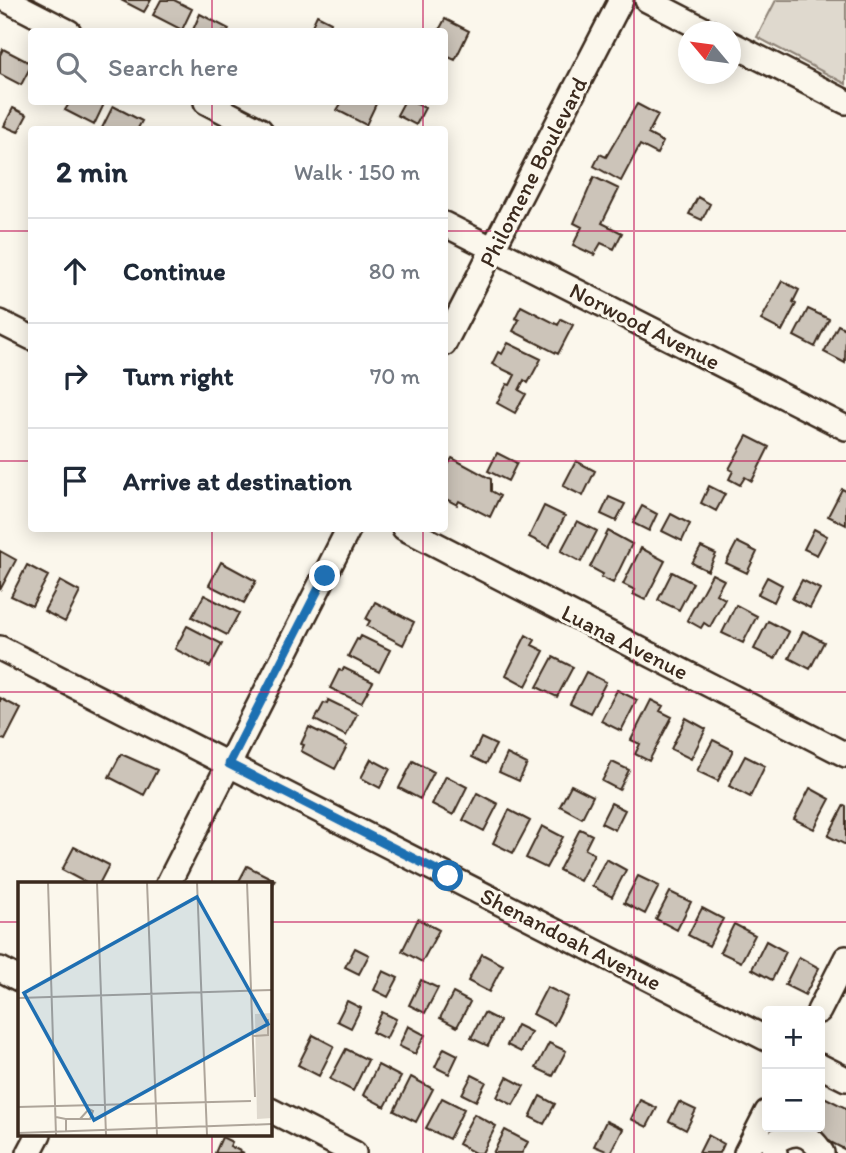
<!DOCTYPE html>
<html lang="en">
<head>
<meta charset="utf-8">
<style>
	body { margin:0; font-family:Itim,sans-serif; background:#f6f6f7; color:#1f2937 }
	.controls { position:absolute; right:21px; bottom:21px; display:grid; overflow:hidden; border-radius:7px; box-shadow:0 4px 18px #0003 }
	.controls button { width:63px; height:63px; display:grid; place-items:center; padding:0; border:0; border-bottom:2px solid #e0e1e3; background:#fff; color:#1f2937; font:35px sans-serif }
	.compass { position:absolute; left:678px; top:21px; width:63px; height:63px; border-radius:50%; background:#fff; box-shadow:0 4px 18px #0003; rotate:299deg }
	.stop { position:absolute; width:21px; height:21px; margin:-16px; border:5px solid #1f6fb2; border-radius:50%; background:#fff }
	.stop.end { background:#1f6fb2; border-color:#fff; box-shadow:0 2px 7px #0008 }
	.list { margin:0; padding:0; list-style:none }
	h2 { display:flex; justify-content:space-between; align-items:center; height:91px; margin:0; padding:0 28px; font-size:30px }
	h2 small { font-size:23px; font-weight:400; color:#747a83 }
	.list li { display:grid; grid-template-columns:46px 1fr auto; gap:21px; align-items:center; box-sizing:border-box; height:105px; padding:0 28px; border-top:2px solid #e0e1e3 }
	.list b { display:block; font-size:26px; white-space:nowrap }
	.list em { font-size:23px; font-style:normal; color:#747a83 }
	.icon { flex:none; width:38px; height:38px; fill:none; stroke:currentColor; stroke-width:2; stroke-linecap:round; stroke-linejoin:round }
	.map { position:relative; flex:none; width:846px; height:1153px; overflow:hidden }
	.search { position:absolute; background:#fff; box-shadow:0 4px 18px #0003; left:28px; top:28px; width:420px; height:77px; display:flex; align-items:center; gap:18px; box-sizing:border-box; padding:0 24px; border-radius:7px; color:#747a83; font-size:26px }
	.panel { position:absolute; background:#fff; box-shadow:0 4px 18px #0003; left:28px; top:126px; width:420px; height:406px; border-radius:7px }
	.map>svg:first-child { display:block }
	.green { fill:#dfd9ce; stroke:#8d8276; stroke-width:2 }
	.building { fill:#ccc4b9; stroke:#3b2a1e; stroke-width:2 }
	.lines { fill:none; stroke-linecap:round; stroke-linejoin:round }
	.minor-casing { stroke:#3b2a1e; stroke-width:28 }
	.minor { stroke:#fbf7ec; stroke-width:23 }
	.route { stroke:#1f6fb2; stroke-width:9 }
	.grid { fill:none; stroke:#c2185b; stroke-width:2; stroke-opacity:0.55 }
	.labels { text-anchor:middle; stroke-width:6; stroke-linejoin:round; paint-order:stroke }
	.street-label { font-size:23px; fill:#3b2a1e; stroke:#fbf7ec }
	.inset-road { fill:none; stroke:#aea59a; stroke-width:2 }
	.view { fill:#1f6fb2; fill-opacity:0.15; stroke:#1f6fb2; stroke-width:3.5 }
	.inset-edge { fill:none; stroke:#3b2a1e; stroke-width:3.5 }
</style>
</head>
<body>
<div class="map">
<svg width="846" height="1153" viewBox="0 0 846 1153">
	<rect width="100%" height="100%" fill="#fbf7ec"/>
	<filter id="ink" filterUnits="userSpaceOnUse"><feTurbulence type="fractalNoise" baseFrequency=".0143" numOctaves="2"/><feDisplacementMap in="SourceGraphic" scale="14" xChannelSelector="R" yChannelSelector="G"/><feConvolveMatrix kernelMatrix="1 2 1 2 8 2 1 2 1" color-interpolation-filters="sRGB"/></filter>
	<g filter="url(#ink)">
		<path class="green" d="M 776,0 L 846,0 L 846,84 L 757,37 Z"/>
		<path class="building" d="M 121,0 L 151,0 L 144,12 Z
			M 161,0 L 174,0 L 192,9 L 182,30 L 153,15 Z
			M 200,14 L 229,29 L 228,32 L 192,32 Z
			M 317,15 L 331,22 L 327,32 L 309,32 Z
			M 445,19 L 469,31 L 455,60 L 444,55 L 444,32 L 438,32 Z
			M 3,49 L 32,64 L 21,85 L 0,74 L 0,55 Z
			M 70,102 L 100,102 L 104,104 L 94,125 L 65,110 Z
			M 342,102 L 371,102 L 376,104 L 366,125 L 337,110 Z
			M 404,102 L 413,102 L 425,108 L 416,125 L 397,115 Z
			M 637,104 L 658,115 L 648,134 L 663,142 L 657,154 L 640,145 L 621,181 L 594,166 L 600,154 L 606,157 Z
			M 113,106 L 142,121 L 137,130 L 101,130 Z
			M 13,108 L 27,115 L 18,132 L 4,126 Z
			M 594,177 L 619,189 L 602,223 L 622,233 L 614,249 L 601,243 L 594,255 L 573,245 L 582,227 L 574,223 Z
			M 698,197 L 710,204 L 702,220 L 689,214 Z
			M 782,281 L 799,290 L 793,302 L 796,304 L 782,331 L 761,320 Z
			M 521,306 L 558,325 L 561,319 L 573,325 L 558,354 L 513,331 L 519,320 L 515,318 Z
			M 808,309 L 829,319 L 815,347 L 794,336 Z
			M 838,325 L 846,329 L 845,363 L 824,352 Z
			M 508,343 L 541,359 L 528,383 L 524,380 L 519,390 L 526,394 L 515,413 L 497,403 L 507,384 L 510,385 L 515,375 L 492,364 L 498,352 L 502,354 Z
			M 747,436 L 769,447 L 752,481 L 745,477 L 740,485 L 729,479 L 733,471 L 729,469 Z
			M 497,453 L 517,463 L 508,481 L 488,471 Z
			M 452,458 L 491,479 L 491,491 L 500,496 L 490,517 L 459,501 L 457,505 L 444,498 L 444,472 Z
			M 576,461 L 595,471 L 583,496 L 563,486 Z
			M 709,486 L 725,494 L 716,511 L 701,503 Z
			M 842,489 L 846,491 L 846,525 L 828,516 Z
			M 609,497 L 625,504 L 616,521 L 601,514 Z
			M 544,506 L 565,516 L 549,547 L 529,537 Z
			M 642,506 L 657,514 L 649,531 L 633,523 Z
			M 671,514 L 690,524 L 682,541 L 662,531 Z
			M 577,521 L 597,531 L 581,562 L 561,551 Z
			M 814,529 L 827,536 L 817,555 L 804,549 Z
			M 608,531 L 632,544 L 613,583 L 601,577 L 603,574 L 590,567 Z
			M 737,542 L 757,552 L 747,573 L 726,563 Z
			M 701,547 L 716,554 L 708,571 L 692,563 Z
			M 641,548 L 665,561 L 645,600 L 633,594 L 635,590 L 623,584 Z
			M 0,551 L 16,560 L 0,590 Z
			M 221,562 L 256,581 L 244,603 L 209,585 Z
			M 27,565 L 48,576 L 32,606 L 11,596 Z
			M 672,572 L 693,583 L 679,610 L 658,600 Z
			M 712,574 L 724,580 L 716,594 L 725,599 L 710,627 L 704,623 L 701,628 L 687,620 Z
			M 767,577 L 782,585 L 774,602 L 758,594 Z
			M 802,580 L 820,589 L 810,608 L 792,599 Z
			M 60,581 L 80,592 L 65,622 L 44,611 Z
			M 204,595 L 239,613 L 227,635 L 192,617 Z
			M 375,602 L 414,622 L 403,645 L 367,626 L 370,621 L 366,619 Z
			M 736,605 L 757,616 L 743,643 L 722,633 Z
			M 768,621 L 789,632 L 775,659 L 754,649 Z
			M 187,626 L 222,644 L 210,667 L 175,649 Z
			M 803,631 L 824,642 L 810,669 L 789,658 Z
			M 526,635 L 535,640 L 532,645 L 544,651 L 526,686 L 506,675 Z
			M 361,636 L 390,650 L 379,672 L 348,656 L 357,639 L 359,640 Z
			M 553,657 L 573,667 L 557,697 L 537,687 Z
			M 344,668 L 373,682 L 361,703 L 330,688 L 339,670 L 342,671 Z
			M 586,672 L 606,682 L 590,713 L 570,703 Z
			M 617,690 L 637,700 L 621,731 L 601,721 Z
			M 0,698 L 21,709 L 5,740 L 0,738 Z
			M 328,700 L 357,714 L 346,736 L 315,720 L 324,703 L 327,704 Z
			M 651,700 L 663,706 L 660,711 L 672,717 L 649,761 L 635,754 L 640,744 L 631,740 Z
			M 686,718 L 706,729 L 691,759 L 671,749 Z
			M 309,727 L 347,746 L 335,769 L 301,751 L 304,745 L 301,744 Z
			M 481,738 L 496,745 L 486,764 L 472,757 Z
			M 713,740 L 733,750 L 718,781 L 697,771 Z
			M 121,754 L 157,770 L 144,795 L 109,777 Z
			M 507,754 L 527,764 L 519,781 L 499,772 Z
			M 745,756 L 765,766 L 750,797 L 729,786 Z
			M 371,759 L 390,769 L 380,788 L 361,778 Z
			M 413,761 L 434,772 L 420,799 L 399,788 Z
			M 612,762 L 629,770 L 619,790 L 602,781 Z
			M 446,776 L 467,787 L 453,815 L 432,804 Z
			M 571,785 L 593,796 L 582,818 L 560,806 Z
			M 810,788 L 830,799 L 814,829 L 794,819 Z
			M 477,793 L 498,804 L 484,831 L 463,820 Z
			M 611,803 L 625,810 L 615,830 L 601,823 Z
			M 844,805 L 846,806 L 846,845 L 828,836 Z
			M 509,810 L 530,821 L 513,853 L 493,843 Z
			M 542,826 L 563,837 L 546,868 L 526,858 Z
			M 580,829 L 592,835 L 585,849 L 594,854 L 580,881 L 559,870 Z
			M 74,847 L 109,865 L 99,884 L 88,884 L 62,870 Z
			M 606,859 L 626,870 L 612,897 L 592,886 Z
			M 247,866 L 275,880 L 270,890 L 270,884 L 238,883 Z
			M 638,876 L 659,886 L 645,914 L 624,903 Z
			M 670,892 L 691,902 L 677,930 L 656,919 Z
			M 702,908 L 723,919 L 709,946 L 688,935 Z
			M 418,919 L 439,930 L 422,962 L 402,951 Z
			M 734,924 L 755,935 L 741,962 L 720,952 Z
			M 766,941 L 786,952 L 772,980 L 752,969 Z
			M 355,948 L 369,955 L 359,974 L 345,967 Z
			M 482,954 L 503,965 L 489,992 L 468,981 Z
			M 799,957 L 819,968 L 805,995 L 785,985 Z
			M 383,971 L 398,978 L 388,997 L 374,990 Z
			M 421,980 L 438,988 L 425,1013 L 409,1005 Z
			M 547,987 L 568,997 L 554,1025 L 533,1014 Z
			M 453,993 L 470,1002 L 457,1027 L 440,1018 Z
			M 347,1001 L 361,1008 L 351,1028 L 337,1021 Z
			M 382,1012 L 396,1019 L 386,1039 L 372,1032 Z
			M 484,1013 L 500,1021 L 488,1046 L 471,1038 Z
			M 517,1025 L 531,1032 L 521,1052 L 507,1045 Z
			M 408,1026 L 425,1035 L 415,1054 L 399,1046 Z
			M 313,1035 L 334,1046 L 319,1076 L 298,1065 Z
			M 549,1043 L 566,1051 L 553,1076 L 536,1068 Z
			M 444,1048 L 458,1055 L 449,1074 L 435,1067 Z
			M 346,1049 L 368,1060 L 353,1091 L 330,1079 Z
			M 378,1065 L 401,1077 L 385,1107 L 363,1095 Z
			M 472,1075 L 486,1082 L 476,1101 L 462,1094 Z
			M 411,1077 L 433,1089 L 416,1122 L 394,1111 Z
			M 507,1077 L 524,1086 L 513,1105 L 497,1097 Z
			M 820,1095 L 846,1108 L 846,1150 L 801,1127 L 820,1127 Z
			M 540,1096 L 555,1104 L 544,1124 L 530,1117 Z
			M 442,1098 L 464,1109 L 449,1139 L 426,1128 Z
			M 640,1100 L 657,1108 L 647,1127 L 631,1119 Z
			M 679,1102 L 696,1110 L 686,1130 L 669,1121 Z
			M 474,1114 L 496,1126 L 482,1153 L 475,1153 L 458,1144 Z
			M 606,1121 L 623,1129 L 611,1153 L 594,1146 Z
			M 505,1130 L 528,1142 L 522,1153 L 493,1153 Z
			M 708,1135 L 724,1144 L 720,1153 L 699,1153 Z
			M 222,1137 L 232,1142 L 230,1146 L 244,1153 L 215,1153 Z"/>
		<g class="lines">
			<defs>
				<path id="minor" d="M 7,0 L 69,32
					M 647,0 L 709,32
					M 730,43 L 846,102
					M 206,102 L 260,130
					M 444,224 L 846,428
					M 0,322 L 32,338
					M 444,344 L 621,0
					M 404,528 L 846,755
					M 0,648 L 767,1039
					M 168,884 L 349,528
					M 0,969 L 19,979
					M 819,1011 L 846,958
					M 820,1066 L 846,1079
					M 270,1110 L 354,1153
					M 29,1153 L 39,1134
					M 746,1153 L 767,1112
					M 775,1153 L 772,1144 C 792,1129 808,1130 822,1153"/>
			</defs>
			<use href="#minor" class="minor-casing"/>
			<use href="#minor" class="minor"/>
		</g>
	</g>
	<g class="lines" filter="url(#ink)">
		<path class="route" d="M 325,576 L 229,764 L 448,876"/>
	</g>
	<path class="grid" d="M 212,0 L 212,32M 423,0 L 423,32M 634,0 L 634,1153M 212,102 L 212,130M 423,102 L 423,130M 0,231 L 32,231M 444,231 L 846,231M 0,461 L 32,461M 444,461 L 846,461M 212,528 L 212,884M 423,528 L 423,1153M 0,692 L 846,692M 0,922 L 19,922M 270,922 L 846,922M 212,1134 L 212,1153"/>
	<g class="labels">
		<g class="street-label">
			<text transform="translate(533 172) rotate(-63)" y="8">Philomene Boulevard</text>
			<text transform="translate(645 326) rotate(27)" y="8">Norwood Avenue</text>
			<text transform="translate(625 642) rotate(27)" y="8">Luana Avenue</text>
			<text transform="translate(571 939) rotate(27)" y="8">Shenandoah Avenue</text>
		</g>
	</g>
	<g transform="translate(18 882)">
		<rect width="254" height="254" fill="#fbf7ec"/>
		<path d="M 254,131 L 254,236 L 239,237 L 237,132 Z" fill="#dfd9ce"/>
		<path class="inset-road" d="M 30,0 L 38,253M 79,0 L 88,253M 129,0 L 139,253M 179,0 L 189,253M 229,0 L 237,215M 0,116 L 254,108M 235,154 L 250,153 L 250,137M 0,225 L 233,219M 38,235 L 48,237 L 48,249M 48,237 L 72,237 L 75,229 L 71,227 L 62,237M 0,251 L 254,242"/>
		<path class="view" d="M 179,15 L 250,142 L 76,238 L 6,111 Z"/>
		<rect width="254" height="254" class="inset-edge"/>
	</g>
</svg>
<div class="controls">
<button>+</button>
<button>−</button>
</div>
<svg class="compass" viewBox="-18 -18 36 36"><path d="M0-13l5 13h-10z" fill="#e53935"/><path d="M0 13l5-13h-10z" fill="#747a83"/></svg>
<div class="stop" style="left:448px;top:876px"></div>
<div class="stop end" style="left:325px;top:576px"></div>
<div class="search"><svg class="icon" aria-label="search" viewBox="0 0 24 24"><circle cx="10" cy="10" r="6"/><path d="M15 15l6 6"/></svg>Search here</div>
<section class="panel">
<h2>2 min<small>Walk · 150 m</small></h2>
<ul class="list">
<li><svg class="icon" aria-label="ahead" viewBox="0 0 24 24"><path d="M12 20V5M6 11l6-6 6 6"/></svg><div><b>Continue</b></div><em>80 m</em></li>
<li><svg class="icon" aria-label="right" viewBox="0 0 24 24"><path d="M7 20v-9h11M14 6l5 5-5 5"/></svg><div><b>Turn right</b></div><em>70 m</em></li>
<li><svg class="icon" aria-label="arrive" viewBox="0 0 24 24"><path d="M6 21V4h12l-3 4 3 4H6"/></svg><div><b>Arrive at destination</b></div></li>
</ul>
</section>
</div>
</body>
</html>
